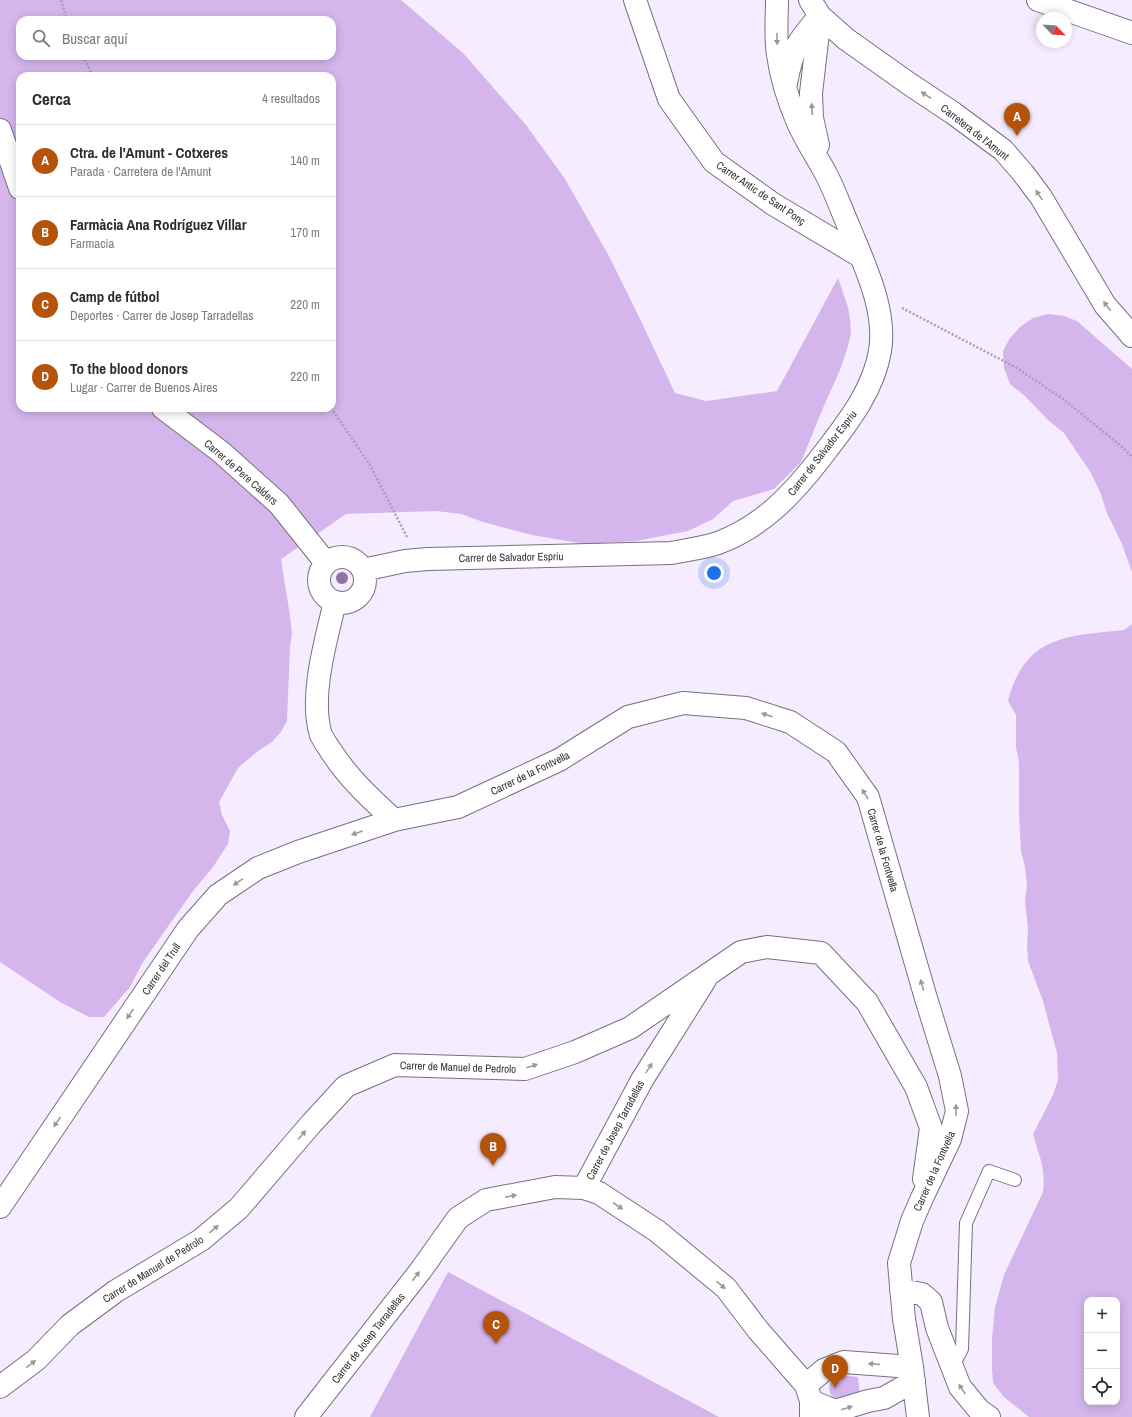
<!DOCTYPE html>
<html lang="es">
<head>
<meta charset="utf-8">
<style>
	body { margin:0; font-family:"Archivo Narrow",sans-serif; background:#f2f2f3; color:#2b2b33 }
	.controls { position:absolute; right:12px; bottom:12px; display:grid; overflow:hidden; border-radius:8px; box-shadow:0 2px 10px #0003 }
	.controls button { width:36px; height:36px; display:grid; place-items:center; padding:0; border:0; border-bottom:1px solid #e1e1e2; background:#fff; color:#2b2b33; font:20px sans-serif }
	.compass { position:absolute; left:1036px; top:12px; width:36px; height:36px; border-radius:50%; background:#fff; box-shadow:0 2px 10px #0003; rotate:115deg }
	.you { position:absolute; left:714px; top:573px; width:14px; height:14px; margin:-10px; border:3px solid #fff; border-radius:50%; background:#1a73e8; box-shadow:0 0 0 6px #1a73e833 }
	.badge { display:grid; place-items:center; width:26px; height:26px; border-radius:50%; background:#b45309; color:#fff; font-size:13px; font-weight:700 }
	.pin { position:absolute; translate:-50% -33px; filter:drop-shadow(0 1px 2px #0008) }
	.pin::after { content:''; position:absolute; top:21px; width:14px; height:12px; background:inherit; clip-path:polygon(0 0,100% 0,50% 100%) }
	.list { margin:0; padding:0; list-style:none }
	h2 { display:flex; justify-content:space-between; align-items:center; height:52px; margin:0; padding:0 16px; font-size:17px }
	h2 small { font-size:13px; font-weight:400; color:#7c7c81 }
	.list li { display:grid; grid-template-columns:26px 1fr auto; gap:12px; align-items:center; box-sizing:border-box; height:72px; padding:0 16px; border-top:1px solid #e1e1e2 }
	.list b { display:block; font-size:15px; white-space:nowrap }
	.list p { margin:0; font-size:13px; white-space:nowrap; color:#7c7c81 }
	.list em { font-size:13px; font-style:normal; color:#7c7c81 }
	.icon { flex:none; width:22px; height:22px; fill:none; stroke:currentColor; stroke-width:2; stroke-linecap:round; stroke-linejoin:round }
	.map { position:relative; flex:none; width:1132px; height:1417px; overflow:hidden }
	.search { position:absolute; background:#fff; box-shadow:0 2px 10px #0003; left:16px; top:16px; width:320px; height:44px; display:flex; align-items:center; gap:10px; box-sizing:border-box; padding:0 14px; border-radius:12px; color:#7c7c81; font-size:15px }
	.panel { position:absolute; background:#fff; box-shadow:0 2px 10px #0003; left:16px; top:72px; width:320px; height:340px; border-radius:12px }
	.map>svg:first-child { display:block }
	.green { fill:#d4b5ec; fill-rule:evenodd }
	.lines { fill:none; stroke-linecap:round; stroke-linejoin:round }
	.service-casing { stroke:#796f80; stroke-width:14 }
	.minor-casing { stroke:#796f80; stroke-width:24 }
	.tertiary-casing { stroke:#796f80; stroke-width:24 }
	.path { stroke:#a7a0ae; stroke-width:2.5; stroke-dasharray:2 2; stroke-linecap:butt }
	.service { stroke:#fff; stroke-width:12 }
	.minor { stroke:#fff; stroke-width:22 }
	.tertiary { stroke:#fff; stroke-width:22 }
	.tree { fill:#9072a2 }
	.oneway { fill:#9a989c }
	.labels { text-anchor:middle; stroke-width:3.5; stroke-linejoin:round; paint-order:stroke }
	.street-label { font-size:11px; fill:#353138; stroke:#fff }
</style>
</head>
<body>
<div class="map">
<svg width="1132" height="1417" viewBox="0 0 1132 1417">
	<rect width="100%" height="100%" fill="#f6ecff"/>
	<path class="green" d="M 0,0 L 401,0 L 463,53 L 526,125 L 565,179 L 609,256 L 641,321 L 675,393 L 706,401 L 714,400 L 777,391 L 838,278 L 848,307 L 850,319 L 851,333 L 848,346 L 840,370 L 823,408 L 801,462 L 774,489 L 733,501 L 713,519 L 688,531 L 636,541 L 585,544 L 532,535 L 483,522 L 461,514 L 436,511 L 346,514 L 281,559 L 290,616 L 292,634 L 290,647 L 287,721 L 281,732 L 272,742 L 258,751 L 238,768 L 219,802 L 222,815 L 230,831 L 228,844 L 213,867 L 193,891 L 143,962 L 130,987 L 104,1017 L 89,1017 L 60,1002 L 0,962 ZM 20,20 L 332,20 L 332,56 L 20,56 ZM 20,76 L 332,76 L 332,408 L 20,408 Z
		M 1048,314 L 1064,316 L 1077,321 L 1132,369 L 1132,572 L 1122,544 L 1107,513 L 1100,492 L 1091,473 L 1064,433 L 1049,421 L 1025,396 L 1010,384 L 1004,368 L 1003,351 L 1010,338 L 1020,327 L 1033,318 Z
		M 1132,624 L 1132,1417 L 1029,1417 L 1004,1397 L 993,1383 L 992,1368 L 992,1338 L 995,1307 L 1004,1275 L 1043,1192 C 1046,1167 1039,1157 1033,1134 L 1053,1095 L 1058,1080 L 1057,1053 L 1043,1001 L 1028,961 L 1027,945 L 1028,929 L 1025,901 L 1027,886 L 1025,867 L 1021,851 L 1019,815 L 1019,762 L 1016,747 L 1016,715 L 1008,701 C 1025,635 1067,636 1124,630 ZM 1087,1300 L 1117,1300 L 1117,1402 L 1087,1402 Z
		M 448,1272 L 719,1417 L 370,1417 Z
		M 835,1375 L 858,1377 L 860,1395 L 834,1400 C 827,1390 828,1384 835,1375 Z"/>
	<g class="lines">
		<defs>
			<path id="service" d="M 952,1368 L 962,1349 L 966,1223 L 989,1171 L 1015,1180"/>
			<path id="minor" d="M 635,0 L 669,99 L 714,162 L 773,204 L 860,256
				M 1038,0 L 1132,33
				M 335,602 C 326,640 309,697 321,735 C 323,739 326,744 329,748 C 346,776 370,798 394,820
				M 584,1188 L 642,1080 L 705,980
				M 0,1207 L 188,929 L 218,895 L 258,868 L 298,852 L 394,820 L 458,807 L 559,760 L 628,717 L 683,703 L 746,708 L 790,722 L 836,752 L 868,797 L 925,995 L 950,1076 L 957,1111 L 950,1139 L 922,1198 L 912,1221 L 899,1263 L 904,1319 L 912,1367 L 918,1417
				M 901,1290 L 922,1294 L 931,1302 L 937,1328 L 960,1387 L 979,1410 L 989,1417
				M 806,1385 L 824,1370 L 844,1362 L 912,1367
				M 0,1387 L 36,1360 L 70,1325 L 116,1291 L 201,1240 L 239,1208 L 311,1124 L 346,1086 L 395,1065 L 525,1069 L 575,1052 L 630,1028 L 741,952 L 767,947 L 821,953 L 867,1002 L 916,1087 L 931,1128 L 924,1179
				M 811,1401 L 835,1411 L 868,1401 L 884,1398 L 914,1381
				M 306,1417 L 421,1270 L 458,1218 L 486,1200 L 555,1187 L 584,1188 L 599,1193 L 657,1231 L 726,1288 L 758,1330 L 806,1385 L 811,1401 L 811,1417"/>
			<path id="tertiary" d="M 810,0 L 820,16 L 846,39 L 908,83 L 953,113 L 1003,150 L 1023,173 L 1041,197 L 1105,305 L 1132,336
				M 786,83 C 792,50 798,40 820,16
				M 0,130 L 20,188
				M 818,145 L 812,118 L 811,93 L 820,16
				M 163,408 L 221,452 L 279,504 L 326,563
				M319 580a23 23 0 1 1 46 0a23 23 0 1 1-46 0Z
				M 363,570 L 405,561 L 428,559 L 671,553 C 686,550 703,548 718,543 C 761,527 791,496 819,460 C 844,427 873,393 880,351 C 887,310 864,264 849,227 C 841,209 835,191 826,174 C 817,157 806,141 798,123 C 789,102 781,77 778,55 C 775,37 777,18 777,0"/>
		</defs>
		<use href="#service" class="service-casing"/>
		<use href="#minor" class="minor-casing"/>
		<use href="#tertiary" class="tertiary-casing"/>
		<path class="path" d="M 61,0 L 67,20
			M 83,56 L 93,76
			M 902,308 L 1017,368 L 1063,399 L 1120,445 L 1132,457
			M 331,408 L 370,465 L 407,537"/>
		<use href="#service" class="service"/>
		<use href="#minor" class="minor"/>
		<use href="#tertiary" class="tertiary"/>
	</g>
	<circle class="tree" cx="342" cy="578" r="6"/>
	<defs><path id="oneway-solid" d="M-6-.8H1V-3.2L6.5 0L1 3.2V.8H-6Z"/></defs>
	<g class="oneway">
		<use href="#oneway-solid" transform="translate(777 39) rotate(89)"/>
		<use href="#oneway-solid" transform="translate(926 95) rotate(-147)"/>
		<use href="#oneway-solid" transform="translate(812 109) rotate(-94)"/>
		<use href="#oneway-solid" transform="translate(1039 195) rotate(-124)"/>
		<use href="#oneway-solid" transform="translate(1107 306) rotate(-127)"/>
		<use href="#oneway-solid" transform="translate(767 715) rotate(-162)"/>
		<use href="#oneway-solid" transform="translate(865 794) rotate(-121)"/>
		<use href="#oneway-solid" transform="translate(357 833) rotate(161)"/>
		<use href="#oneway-solid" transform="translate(238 882) rotate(146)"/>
		<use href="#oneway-solid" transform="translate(922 985) rotate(-106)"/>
		<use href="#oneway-solid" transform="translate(130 1014) rotate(124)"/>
		<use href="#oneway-solid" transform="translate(532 1066) rotate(-18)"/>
		<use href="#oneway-solid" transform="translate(649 1068) rotate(-58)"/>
		<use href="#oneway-solid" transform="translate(956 1110) rotate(-91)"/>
		<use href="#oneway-solid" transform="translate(57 1122) rotate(124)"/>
		<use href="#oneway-solid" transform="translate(302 1135) rotate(-49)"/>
		<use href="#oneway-solid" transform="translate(511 1196) rotate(-11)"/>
		<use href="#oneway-solid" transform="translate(618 1206) rotate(33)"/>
		<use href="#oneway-solid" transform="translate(214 1229) rotate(-40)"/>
		<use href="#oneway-solid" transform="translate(416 1276) rotate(-52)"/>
		<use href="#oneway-solid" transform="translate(721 1285) rotate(41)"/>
		<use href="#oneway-solid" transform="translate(31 1364) rotate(-37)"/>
		<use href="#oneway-solid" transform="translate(874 1364) rotate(-175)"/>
		<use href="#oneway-solid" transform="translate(962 1389) rotate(-124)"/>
		<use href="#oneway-solid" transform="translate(847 1408) rotate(-18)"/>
	</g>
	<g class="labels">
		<g class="street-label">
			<text transform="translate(975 132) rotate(38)" y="4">Carretera de l'Amunt</text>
			<text transform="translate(761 193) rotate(34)" y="4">Carrer Antic de Sant Ponç</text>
			<text transform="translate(822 453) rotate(-52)" y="4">Carrer de Salvador Espriu</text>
			<text transform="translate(241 472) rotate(41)" y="4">Carrer de Pere Calders</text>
			<text transform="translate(511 557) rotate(-1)" y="4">Carrer de Salvador Espriu</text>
			<text transform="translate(530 773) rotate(-26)" y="4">Carrer de la Fontvella</text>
			<text transform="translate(883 850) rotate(74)" y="4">Carrer de la Fontvella</text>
			<text transform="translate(161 969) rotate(-56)" y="4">Carrer del Trull</text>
			<text transform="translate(458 1067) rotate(2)" y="4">Carrer de Manuel de Pedrolo</text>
			<text transform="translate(615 1130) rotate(-62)" y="4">Carrer de Josep Tarradellas</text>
			<text transform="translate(934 1171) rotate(-66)" y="4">Carrer de la Fontvella</text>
			<text transform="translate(153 1269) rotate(-32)" y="4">Carrer de Manuel de Pedrolo</text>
			<text transform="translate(368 1338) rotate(-52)" y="4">Carrer de Josep Tarradellas</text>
		</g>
	</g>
</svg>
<div class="controls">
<button>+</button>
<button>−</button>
<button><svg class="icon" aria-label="locate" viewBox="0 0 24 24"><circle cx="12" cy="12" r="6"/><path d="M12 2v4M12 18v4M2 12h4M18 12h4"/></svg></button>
</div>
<svg class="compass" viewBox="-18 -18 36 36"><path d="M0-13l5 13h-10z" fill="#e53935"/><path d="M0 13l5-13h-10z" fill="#7c7c81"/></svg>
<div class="you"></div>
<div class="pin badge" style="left:1017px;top:136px">A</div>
<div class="pin badge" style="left:493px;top:1166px">B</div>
<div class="pin badge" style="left:496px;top:1344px">C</div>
<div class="pin badge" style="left:835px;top:1388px">D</div>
<div class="search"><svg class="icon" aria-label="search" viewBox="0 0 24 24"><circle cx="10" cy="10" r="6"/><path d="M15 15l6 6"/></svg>Buscar aquí</div>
<section class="panel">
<h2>Cerca<small>4 resultados</small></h2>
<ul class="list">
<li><span class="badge">A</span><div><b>Ctra. de l'Amunt - Cotxeres</b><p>Parada · Carretera de l'Amunt</p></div><em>140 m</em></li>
<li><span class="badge">B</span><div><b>Farmàcia Ana Rodríguez Villar</b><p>Farmacia</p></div><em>170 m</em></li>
<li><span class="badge">C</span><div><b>Camp de fútbol</b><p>Deportes · Carrer de Josep Tarradellas</p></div><em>220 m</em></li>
<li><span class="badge">D</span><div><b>To the blood donors</b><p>Lugar · Carrer de Buenos Aires</p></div><em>220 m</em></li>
</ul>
</section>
</div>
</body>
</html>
